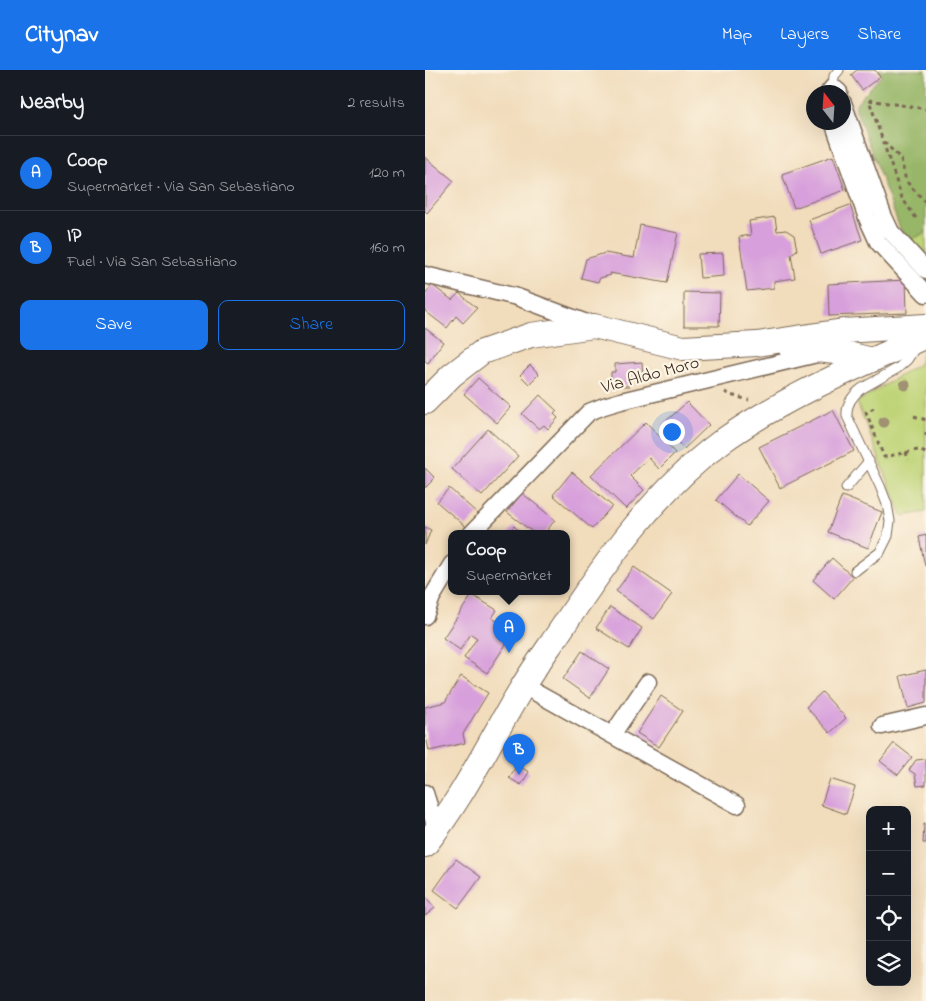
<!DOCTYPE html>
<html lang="en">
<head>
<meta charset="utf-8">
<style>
	body { margin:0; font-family:"Indie Flower",sans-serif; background:#242831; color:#f1f3f6 }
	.controls { position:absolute; right:15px; bottom:15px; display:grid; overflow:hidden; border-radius:10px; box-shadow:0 5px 20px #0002 }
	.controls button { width:45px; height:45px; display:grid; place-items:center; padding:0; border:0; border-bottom:1px solid #363941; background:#171b24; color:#f1f3f6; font:25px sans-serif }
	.compass { position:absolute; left:381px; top:15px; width:45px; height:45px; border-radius:50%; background:#171b24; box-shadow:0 5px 20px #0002; rotate:343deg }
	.you { position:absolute; left:246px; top:361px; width:18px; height:18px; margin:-12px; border:4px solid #fff; border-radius:50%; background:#1a73e8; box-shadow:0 0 0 8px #1a73e833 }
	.badge { display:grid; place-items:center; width:32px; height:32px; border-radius:50%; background:#1a73e8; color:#fff; font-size:16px; font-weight:700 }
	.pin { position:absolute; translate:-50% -41px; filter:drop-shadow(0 1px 2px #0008) }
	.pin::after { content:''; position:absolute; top:26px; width:18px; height:15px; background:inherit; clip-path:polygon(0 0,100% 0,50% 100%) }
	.popup { position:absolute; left:23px; top:460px; width:122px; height:65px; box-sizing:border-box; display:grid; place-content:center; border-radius:10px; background:#171b24; filter:drop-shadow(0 1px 4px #0005); font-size:16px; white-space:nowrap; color:#9ea1a6 }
	.popup b { font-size:19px; color:#f1f3f6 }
	.popup::after { content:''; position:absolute; left:50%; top:100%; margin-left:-10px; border:10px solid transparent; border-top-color:#171b24 }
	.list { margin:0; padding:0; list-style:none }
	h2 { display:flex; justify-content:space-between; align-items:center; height:65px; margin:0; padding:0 20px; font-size:21px }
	h2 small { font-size:16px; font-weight:400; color:#9ea1a6 }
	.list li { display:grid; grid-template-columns:32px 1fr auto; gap:15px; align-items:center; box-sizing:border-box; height:75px; padding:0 20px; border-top:1px solid #363941 }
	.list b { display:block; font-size:19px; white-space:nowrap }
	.list p { margin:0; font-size:16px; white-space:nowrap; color:#9ea1a6 }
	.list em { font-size:16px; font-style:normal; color:#9ea1a6 }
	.actions { display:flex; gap:10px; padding:15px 20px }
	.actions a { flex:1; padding:11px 0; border:1px solid #1a73e8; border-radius:10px; text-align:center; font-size:18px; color:#1a73e8 }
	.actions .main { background:#1a73e8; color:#fff }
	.icon { flex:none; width:28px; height:28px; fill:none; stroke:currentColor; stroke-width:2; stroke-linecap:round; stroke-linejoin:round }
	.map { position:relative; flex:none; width:501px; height:931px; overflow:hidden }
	header { display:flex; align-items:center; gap:30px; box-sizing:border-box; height:70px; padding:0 25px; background:#1a73e8; color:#fff }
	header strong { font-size:24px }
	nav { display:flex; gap:28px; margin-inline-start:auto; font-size:18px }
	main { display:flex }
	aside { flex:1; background:#171b24 }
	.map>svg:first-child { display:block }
	.green { fill:#bfd478; stroke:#7d7f4b }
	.forest { fill:#97b668; stroke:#697043 }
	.building { fill:#d79fdb }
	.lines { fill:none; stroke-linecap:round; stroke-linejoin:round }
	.lane-casing { stroke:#7b6855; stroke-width:11 }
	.street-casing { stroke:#7b6855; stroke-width:19 }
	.secondary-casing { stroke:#7b6855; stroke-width:26 }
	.path { stroke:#7b6855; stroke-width:3; stroke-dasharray:4 4; stroke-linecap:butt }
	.lane { stroke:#fff; stroke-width:9 }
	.street { stroke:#fff; stroke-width:16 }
	.secondary { stroke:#fff; stroke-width:24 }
	.tree { fill:#9f9171 }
	.labels { text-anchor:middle; stroke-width:4.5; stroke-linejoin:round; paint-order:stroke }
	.street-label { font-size:18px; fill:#3b2a1e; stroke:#fcf5e5 }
</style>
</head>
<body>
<header>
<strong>Citynav</strong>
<nav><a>Map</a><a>Layers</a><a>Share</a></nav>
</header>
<main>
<aside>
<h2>Nearby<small>2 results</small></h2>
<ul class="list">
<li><span class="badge">A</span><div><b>Coop</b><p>Supermarket · Via San Sebastiano</p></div><em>120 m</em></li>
<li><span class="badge">B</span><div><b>IP</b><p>Fuel · Via San Sebastiano</p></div><em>160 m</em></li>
</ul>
<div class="actions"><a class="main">Save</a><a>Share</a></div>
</aside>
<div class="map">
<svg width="501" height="931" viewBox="0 0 501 931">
	<rect width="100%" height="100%" fill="#fcf5e5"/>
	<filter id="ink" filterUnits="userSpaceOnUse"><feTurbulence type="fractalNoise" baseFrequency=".02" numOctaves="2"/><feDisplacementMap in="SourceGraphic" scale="10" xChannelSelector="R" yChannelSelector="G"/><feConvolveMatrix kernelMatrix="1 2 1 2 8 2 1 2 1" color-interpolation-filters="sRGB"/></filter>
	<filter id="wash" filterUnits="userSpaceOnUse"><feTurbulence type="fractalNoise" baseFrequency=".0096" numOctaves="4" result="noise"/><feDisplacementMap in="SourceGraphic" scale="20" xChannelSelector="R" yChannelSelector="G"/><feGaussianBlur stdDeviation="1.12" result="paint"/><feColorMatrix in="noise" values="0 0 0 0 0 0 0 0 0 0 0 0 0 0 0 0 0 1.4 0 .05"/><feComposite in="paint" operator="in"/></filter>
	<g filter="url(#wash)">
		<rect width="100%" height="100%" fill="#f1dcbb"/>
		<path class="green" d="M 501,162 L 501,190 L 482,172 Z
			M 501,280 L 501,442 L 477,446 L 432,332 L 494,294 L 498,281 Z"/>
		<path class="forest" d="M 453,0 L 501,0 L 501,162 L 482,172 L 474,156 L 431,40 L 431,34 L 433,31 L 457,5 Z"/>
		<g id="blocks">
			<path class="building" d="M 432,0 L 450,0 L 455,7 L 437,20 L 426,5 Z
				M 408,86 L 420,120 L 369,138 L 357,104 Z
				M 0,87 L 29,111 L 2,143 L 0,141 Z
				M 425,135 L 437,170 L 396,184 L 384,150 Z
				M 350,147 L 352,161 L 361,160 L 369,165 L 372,180 L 366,184 L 370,208 L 349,211 L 349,218 L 322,221 L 314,167 L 326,165 L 324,151 Z
				M 215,155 L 253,163 L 242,213 L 185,203 L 186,205 L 175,208 L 173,212 L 156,208 L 161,189 L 180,183 L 209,188 Z
				M 298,183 L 299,206 L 275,208 L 273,184 Z
				M 481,210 L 482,243 L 404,246 L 403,214 Z
				M 7,215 L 27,230 L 34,223 L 52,238 L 38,253 L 31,246 L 22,258 L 0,241 L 0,225 Z
				M 259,222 L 295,223 L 294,256 L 259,256 Z
				M 0,258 L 18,272 L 3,293 L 0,291 Z
				M 217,292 L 218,308 L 205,309 L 205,316 L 186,316 L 186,302 L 190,302 L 190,294 Z
				M 105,295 L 114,304 L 104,314 L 95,305 Z
				M 53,308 L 86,337 L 72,353 L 39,324 Z
				M 115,325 L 132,341 L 129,344 L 133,348 L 123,359 L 119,355 L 114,359 L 97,344 Z
				M 262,332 L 284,355 L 259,379 L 237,355 Z
				M 408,340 L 429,381 L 355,418 L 334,377 Z
				M 221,352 L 250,383 L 234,399 L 224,388 L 205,406 L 219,420 L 201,439 L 166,405 Z
				M 63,359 L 93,386 L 57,426 L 27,399 Z
				M 0,398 L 10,408 L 0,418 Z
				M 147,402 L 187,436 L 167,459 L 128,425 Z
				M 313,404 L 344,431 L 322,456 L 291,430 Z
				M 24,418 L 53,444 L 41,457 L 12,432 Z
				M 97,423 L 130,450 L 119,464 L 110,464 L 82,442 Z
				M 417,426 L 457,442 L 443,478 L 403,462 Z
				M 89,456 L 98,464 L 82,464 Z
				M 0,457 L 6,460 L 0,475 Z
				M 501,465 L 501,496 L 500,496 L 494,467 Z
				M 407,488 L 428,507 L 409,529 L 388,510 Z
				M 209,497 L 247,524 L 229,549 L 191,521 Z
				M 47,525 L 72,540 L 67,548 L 89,562 L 62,603 L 39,588 L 52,568 L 46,564 L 35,580 L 18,568 Z
				M 185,537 L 217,558 L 204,579 L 171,558 Z
				M 157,581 L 184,599 L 165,628 L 138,609 Z
				M 501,600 L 501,633 L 483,638 L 475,606 Z
				M 36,606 L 63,623 L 38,664 L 40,673 L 4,681 L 0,661 L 0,637 L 20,632 Z
				M 397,622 L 421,648 L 405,663 L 381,637 Z
				M 236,626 L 258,641 L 234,677 L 212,663 Z
				M 469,673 L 487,687 L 473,705 L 455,691 Z
				M 501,689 L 501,715 L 492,716 L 490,704 L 484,700 L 491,690 Z
				M 92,695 L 104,702 L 96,715 L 84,708 Z
				M 405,709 L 430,717 L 421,744 L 396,735 Z
				M 499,754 L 501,754 L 501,773 L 498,773 Z
				M 31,789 L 56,807 L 33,838 L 9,820 Z
				M 0,826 L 10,838 L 0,846 Z"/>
		</g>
	</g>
	<g filter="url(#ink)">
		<use href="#blocks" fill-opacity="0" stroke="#7b6855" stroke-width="1"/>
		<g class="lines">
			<defs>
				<path id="lane" d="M 408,17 L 409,6 L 414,0
					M 421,418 L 444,391
					M 430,501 L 455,482 L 463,466 L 465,451 L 462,434 L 455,416 L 422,346 C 421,334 427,326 436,319 L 473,298 L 482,290 L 490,278"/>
				<path id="street" d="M 404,22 L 408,17 L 414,22
					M 418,33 L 458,145 L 466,162 L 501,200
					M 408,52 L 442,148 L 453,172 L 501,224
					M 0,205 L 92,227 L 167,255
					M 46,464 L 164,342 L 179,336 L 196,331 L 392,284
					M 0,546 L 7,527 L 27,494
					M 99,616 L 312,735
					M 457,656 L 501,646
					M 187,665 L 223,612
					M 0,723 L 12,761"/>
				<path id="secondary" d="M 365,277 L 419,283 L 447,290
					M 0,332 L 27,305 L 57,282 L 106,265 L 169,256 L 258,278 L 332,274 L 418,261 L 501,256
					M 0,775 C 38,728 64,672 95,621 C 108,599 123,579 137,558 C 182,490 230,421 296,372 C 359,327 431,297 501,266"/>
			</defs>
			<use href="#lane" class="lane-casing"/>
			<use href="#street" class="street-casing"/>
			<use href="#secondary" class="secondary-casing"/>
			<path class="path" d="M 459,72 L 476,89 L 481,111 L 501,133
				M 491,148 L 477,128 L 444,30 L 501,39
				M 300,322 L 305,325 L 324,330
				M 449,338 L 441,342 L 459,387 L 493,380 L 501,383
				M 489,346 L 501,350
				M 501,362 L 501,370
				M 481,382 L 483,390"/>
			<use href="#lane" class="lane"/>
			<use href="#street" class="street"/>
			<use href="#secondary" class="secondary"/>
		</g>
		<g class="tree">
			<circle cx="480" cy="315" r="5.5"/>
			<circle cx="459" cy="352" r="5.5"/>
		</g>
	</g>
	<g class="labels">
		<g class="street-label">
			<text transform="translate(225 304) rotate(-15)" y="6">Via Aldo Moro</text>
		</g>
	</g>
</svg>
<div class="controls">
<button>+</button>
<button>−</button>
<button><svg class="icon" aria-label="locate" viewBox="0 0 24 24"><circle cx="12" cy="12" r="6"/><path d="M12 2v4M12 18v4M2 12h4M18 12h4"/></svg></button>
<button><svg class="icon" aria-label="layers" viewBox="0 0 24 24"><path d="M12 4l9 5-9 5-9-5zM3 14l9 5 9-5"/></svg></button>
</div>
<svg class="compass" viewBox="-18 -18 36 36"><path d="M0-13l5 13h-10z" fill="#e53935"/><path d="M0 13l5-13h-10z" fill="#9ea1a6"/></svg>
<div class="you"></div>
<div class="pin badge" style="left:84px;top:583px">A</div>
<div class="popup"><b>Coop</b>Supermarket</div>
<div class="pin badge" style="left:94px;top:705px">B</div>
</div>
</main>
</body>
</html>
